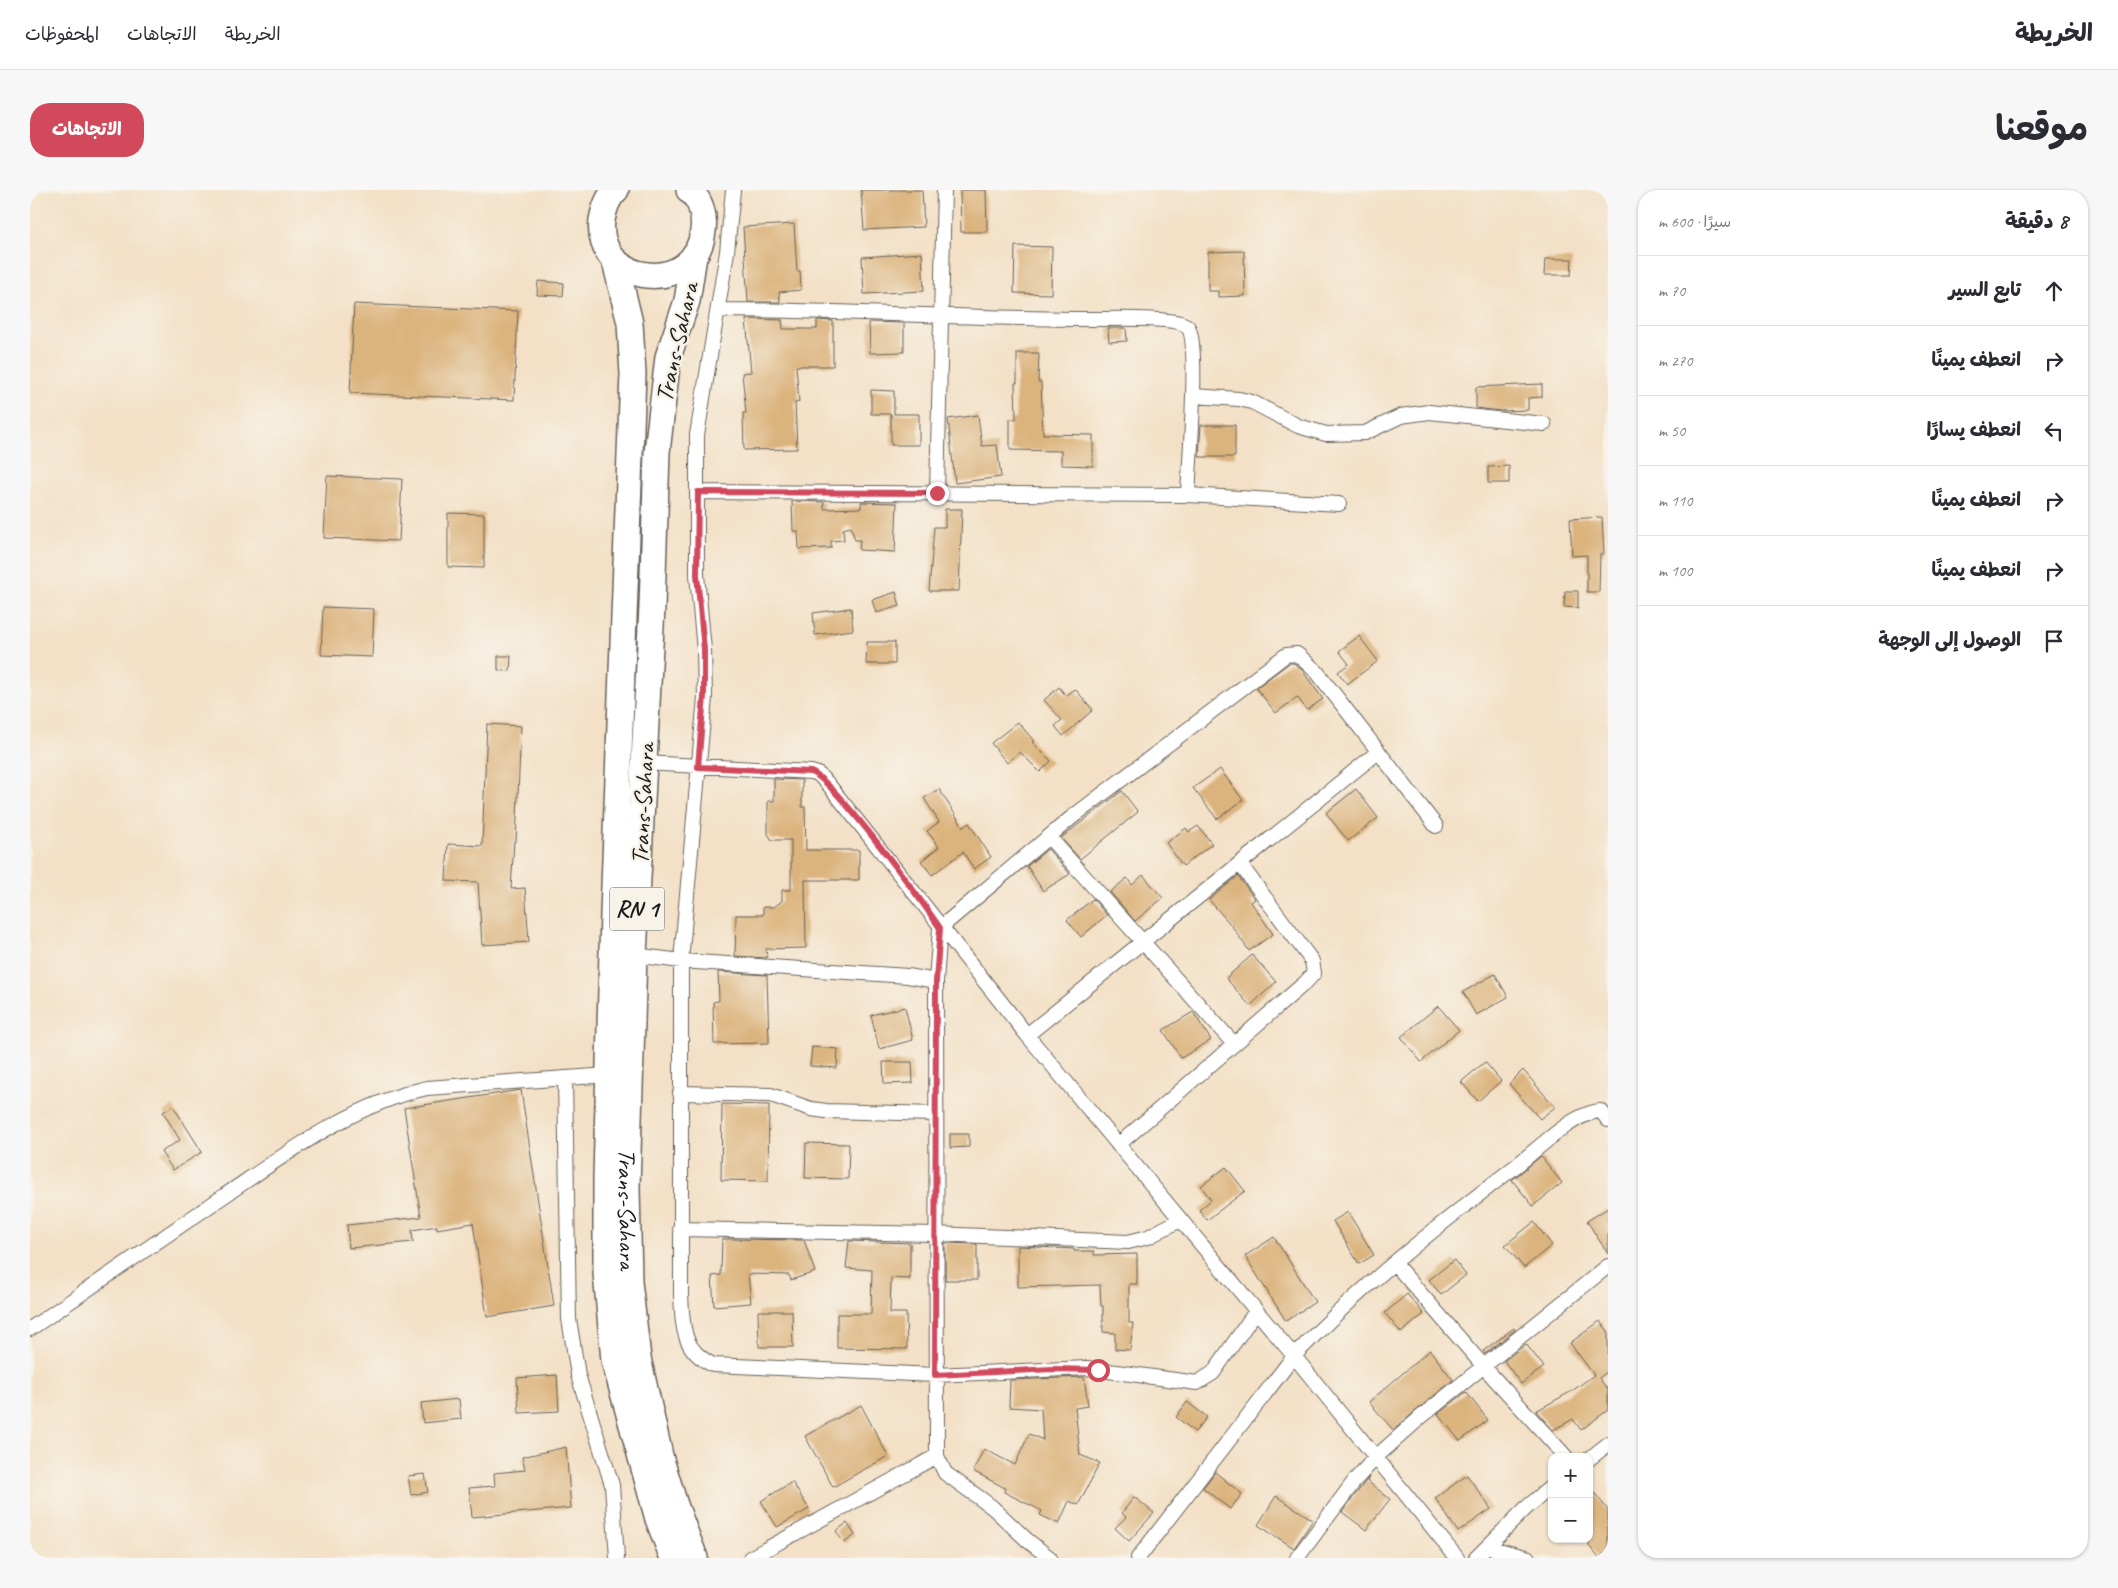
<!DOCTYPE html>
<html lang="ar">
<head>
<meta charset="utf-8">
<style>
	body { margin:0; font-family:Caveat,"Playpen Sans Arabic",sans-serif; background:#f7f7f7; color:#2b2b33; direction:rtl }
	.controls { position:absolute; right:15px; bottom:15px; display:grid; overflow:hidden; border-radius:10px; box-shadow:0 1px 4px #0004 }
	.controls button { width:45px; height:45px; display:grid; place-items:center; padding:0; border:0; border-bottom:1px solid #e1e1e2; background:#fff; color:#2b2b33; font:25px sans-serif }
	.stop { position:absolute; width:15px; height:15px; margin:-11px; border:4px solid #d1495b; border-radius:50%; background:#fff }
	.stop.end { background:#d1495b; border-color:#fff; box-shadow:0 1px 5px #0008 }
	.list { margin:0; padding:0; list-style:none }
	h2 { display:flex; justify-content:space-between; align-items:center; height:65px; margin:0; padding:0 20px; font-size:21px }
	h2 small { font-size:16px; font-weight:400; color:#7c7c81 }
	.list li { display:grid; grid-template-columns:32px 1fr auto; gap:15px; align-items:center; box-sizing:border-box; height:70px; padding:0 20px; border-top:1px solid #e1e1e2 }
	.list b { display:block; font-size:19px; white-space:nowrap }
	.list em { font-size:16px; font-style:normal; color:#7c7c81 }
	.icon { flex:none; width:28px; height:28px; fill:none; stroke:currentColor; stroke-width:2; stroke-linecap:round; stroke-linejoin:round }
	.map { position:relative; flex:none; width:1578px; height:1368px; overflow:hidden; direction:ltr; border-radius:20px }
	header { display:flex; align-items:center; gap:30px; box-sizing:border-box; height:70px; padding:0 25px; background:#fff; border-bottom:1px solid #e1e1e2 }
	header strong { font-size:24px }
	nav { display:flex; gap:28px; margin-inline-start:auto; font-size:18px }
	.intro { display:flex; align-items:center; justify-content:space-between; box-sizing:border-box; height:120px; padding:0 30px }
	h1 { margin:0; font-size:35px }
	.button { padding:12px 22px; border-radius:20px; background:#d1495b; color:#fff; font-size:18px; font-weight:700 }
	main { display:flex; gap:30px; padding:0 30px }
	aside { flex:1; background:#fff; border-radius:20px; box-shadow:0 1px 4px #0004 }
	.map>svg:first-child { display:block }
	.building { fill:#dbb37d }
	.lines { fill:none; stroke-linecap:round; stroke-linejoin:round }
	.street-casing { stroke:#676158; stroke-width:16 }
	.highway-casing { stroke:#676158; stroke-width:28 }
	.street { stroke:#fff; stroke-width:14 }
	.highway { stroke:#fff; stroke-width:25 }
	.route { stroke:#d1495b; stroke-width:6 }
	.labels { text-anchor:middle; stroke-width:5; stroke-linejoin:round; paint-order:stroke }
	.shield { fill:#f7f3e8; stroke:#5e5c59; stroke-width:1 }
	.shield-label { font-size:24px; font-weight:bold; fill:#1c1c1c }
	.street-label { font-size:25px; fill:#1c1c1c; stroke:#f7f3e8 }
</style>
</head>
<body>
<header>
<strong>الخريطة</strong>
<nav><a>الخريطة</a><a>الاتجاهات</a><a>المحفوظات</a></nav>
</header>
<div class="intro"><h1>موقعنا</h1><a class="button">الاتجاهات</a></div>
<main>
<aside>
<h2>8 دقيقة<small>سيرًا · 600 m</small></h2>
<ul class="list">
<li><svg class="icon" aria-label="ahead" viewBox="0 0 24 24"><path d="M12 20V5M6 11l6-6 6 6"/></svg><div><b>تابع السير</b></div><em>70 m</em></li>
<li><svg class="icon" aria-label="right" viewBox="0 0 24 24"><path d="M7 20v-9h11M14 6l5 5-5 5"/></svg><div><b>انعطف يمينًا</b></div><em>270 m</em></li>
<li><svg class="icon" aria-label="left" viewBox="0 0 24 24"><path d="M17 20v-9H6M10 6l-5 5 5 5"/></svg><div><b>انعطف يسارًا</b></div><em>50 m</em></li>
<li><svg class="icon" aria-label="right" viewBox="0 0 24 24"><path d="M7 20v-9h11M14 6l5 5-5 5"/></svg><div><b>انعطف يمينًا</b></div><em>110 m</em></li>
<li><svg class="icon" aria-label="right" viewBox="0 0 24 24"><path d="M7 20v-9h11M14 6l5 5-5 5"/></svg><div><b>انعطف يمينًا</b></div><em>100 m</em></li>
<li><svg class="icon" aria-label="arrive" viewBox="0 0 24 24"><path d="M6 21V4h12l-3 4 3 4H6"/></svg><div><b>الوصول إلى الوجهة</b></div></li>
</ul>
</aside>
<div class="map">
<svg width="1578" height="1368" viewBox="0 0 1578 1368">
	<rect width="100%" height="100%" fill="#f7f3e8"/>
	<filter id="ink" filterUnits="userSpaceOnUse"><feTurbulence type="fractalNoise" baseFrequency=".02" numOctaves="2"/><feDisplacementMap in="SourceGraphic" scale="10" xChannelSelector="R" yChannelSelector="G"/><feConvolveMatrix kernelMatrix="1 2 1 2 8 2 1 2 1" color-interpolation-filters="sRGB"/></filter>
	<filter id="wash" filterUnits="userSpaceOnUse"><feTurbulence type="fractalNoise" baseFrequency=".0096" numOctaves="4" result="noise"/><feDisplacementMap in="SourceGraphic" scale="20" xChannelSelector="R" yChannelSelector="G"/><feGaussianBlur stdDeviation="1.12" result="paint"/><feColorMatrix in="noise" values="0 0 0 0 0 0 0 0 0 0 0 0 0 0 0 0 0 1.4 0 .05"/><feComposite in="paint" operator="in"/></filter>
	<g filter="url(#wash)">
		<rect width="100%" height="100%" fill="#f3e0c6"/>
		<g id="blocks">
			<path class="building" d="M 831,0 L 892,0 L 894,37 L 834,40 Z
				M 930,0 L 956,0 L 957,42 L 931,42 Z
				M 764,34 L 767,81 L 770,81 L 771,100 L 749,102 L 750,112 L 718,112 L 713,37 Z
				M 985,56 L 1022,57 L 1021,104 L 984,103 Z
				M 1214,61 L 1215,106 L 1188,107 L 1188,101 L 1178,101 L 1178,62 Z
				M 892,63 L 894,101 L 834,104 L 832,67 Z
				M 1515,69 L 1542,69 L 1541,85 L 1514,85 Z
				M 508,91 L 534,93 L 533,106 L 507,105 Z
				M 324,114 L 488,121 L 484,210 L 320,203 Z
				M 716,129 L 752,130 L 753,139 L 787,139 L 787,130 L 803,131 L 803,176 L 766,176 L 769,212 L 765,213 L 767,259 L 714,260 L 713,223 L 716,223 L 712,183 L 721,182 Z
				M 839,132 L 874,133 L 874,162 L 840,163 Z
				M 1078,138 L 1096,138 L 1097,151 L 1079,152 Z
				M 987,163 L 1009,163 L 1008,192 L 1011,192 L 1013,244 L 1063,245 L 1063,276 L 1031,275 L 1031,261 L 980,260 L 980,229 L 986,229 L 985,193 L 987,193 Z
				M 1512,194 L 1512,207 L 1498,208 L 1498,220 L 1470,221 L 1446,218 L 1446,197 Z
				M 841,200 L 864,201 L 864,224 L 889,224 L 889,255 L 861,255 L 861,224 L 841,224 Z
				M 948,225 L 952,256 L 967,255 L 971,287 L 925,293 L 918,229 Z
				M 1171,235 L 1205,235 L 1205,267 L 1169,267 Z
				M 1479,276 L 1479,293 L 1458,293 L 1458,277 Z
				M 297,286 L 372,289 L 369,351 L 294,348 Z
				M 762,311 L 794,312 L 794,319 L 831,318 L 831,312 L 867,313 L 865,362 L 829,360 L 830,350 L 825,350 L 821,337 L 813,339 L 814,350 L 801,351 L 801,358 L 769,359 L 768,341 L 763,341 Z
				M 915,319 L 932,319 L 929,401 L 899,401 L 904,337 L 915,337 Z
				M 418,323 L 454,324 L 454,378 L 418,377 Z
				M 1572,327 L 1574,364 L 1570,364 L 1569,402 L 1557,402 L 1557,365 L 1542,366 L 1540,329 Z
				M 1535,401 L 1548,401 L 1548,418 L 1534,417 Z
				M 866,402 L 870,416 L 846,423 L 842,410 Z
				M 293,417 L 344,419 L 342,467 L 291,465 Z
				M 821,418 L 823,440 L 785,445 L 783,423 Z
				M 1329,446 L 1348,471 L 1317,494 L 1308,482 L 1319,474 L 1309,461 Z
				M 837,452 L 865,452 L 865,474 L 836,474 Z
				M 468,466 L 481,466 L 480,481 L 468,480 Z
				M 1259,473 L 1264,473 L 1272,480 L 1293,509 L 1277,520 L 1267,507 L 1246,523 L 1226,498 Z
				M 1029,497 L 1036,506 L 1045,499 L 1063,520 L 1033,546 L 1025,536 L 1032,530 L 1014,510 Z
				M 988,532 L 1004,551 L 1002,552 L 1021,571 L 1010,582 L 990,562 L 977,573 L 961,553 Z
				M 457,534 L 491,536 L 486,651 L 484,651 L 481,699 L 495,698 L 499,752 L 452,755 L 448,692 L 416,691 L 418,654 L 452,656 Z
				M 1190,579 L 1213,610 L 1187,629 L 1163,598 Z
				M 744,589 L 772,590 L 772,617 L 775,617 L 776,660 L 829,660 L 829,690 L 775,690 L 776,758 L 736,759 L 737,768 L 705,766 L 706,725 L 733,725 L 733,717 L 744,717 L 752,711 L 752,700 L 761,700 L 761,650 L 742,650 L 738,644 L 738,611 L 744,611 Z
				M 909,599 L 933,637 L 939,633 L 961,667 L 944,679 L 933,662 L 902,685 L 891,671 L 909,657 L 897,641 L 909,632 L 894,608 Z
				M 1326,599 L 1348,628 L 1318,651 L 1296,623 Z
				M 1092,601 L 1108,622 L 1050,669 L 1031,648 Z
				M 1168,636 L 1182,654 L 1153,676 L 1136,653 L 1156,638 L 1159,642 Z
				M 1018,659 L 1040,684 L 1013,701 L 997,676 Z
				M 1113,685 L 1133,708 L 1105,731 L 1080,702 L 1097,688 L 1102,695 Z
				M 1208,686 L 1225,709 L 1221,712 L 1243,744 L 1219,761 L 1202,736 L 1179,710 Z
				M 1063,709 L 1077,725 L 1051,747 L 1037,730 Z
				M 1222,765 L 1246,792 L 1220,816 L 1196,788 Z
				M 688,782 L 737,785 L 739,853 L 684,854 L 683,812 L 689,811 Z
				M 1465,784 L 1478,807 L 1446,825 L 1433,802 Z
				M 1408,816 L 1429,840 L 1391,872 L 1371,847 Z
				M 875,817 L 883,850 L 849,859 L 841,825 Z
				M 1163,822 L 1181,850 L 1151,868 L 1133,840 Z
				M 782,857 L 808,859 L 807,878 L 780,876 Z
				M 853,872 L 882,872 L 883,893 L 854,894 Z
				M 1455,872 L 1471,891 L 1448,911 L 1431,892 Z
				M 1493,880 L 1525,917 L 1510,929 L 1479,894 Z
				M 491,900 L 524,1116 L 457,1127 L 443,1033 L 407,1039 L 407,1036 L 382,1040 L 383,1052 L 319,1058 L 317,1035 L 391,1027 L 374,918 Z
				M 692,914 L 739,915 L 738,991 L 691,990 Z
				M 143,916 L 172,962 L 143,980 L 131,962 L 150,950 L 133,922 Z
				M 920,944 L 939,944 L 939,957 L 920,958 Z
				M 776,953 L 819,954 L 818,989 L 775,988 Z
				M 1511,966 L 1532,993 L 1503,1016 L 1482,990 Z
				M 1196,977 L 1215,1001 L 1177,1030 L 1169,1020 L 1181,1010 L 1171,996 Z
				M 1578,1018 L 1578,1064 L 1557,1031 Z
				M 1318,1022 L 1344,1065 L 1329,1074 L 1303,1031 Z
				M 1504,1032 L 1522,1055 L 1494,1078 L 1475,1055 Z
				M 1244,1047 L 1285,1112 L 1256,1131 L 1215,1066 Z
				M 692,1049 L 774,1050 L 785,1082 L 761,1090 L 759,1085 L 718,1084 L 721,1113 L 684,1116 L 682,1086 L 691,1085 Z
				M 819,1051 L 880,1053 L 880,1089 L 861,1088 L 860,1123 L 876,1123 L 877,1159 L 807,1158 L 807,1124 L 841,1124 L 842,1080 L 816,1078 Z
				M 915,1053 L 947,1054 L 947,1090 L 915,1090 Z
				M 988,1056 L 1044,1059 L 1044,1061 L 1064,1061 L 1064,1065 L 1107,1064 L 1107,1094 L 1099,1094 L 1099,1133 L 1103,1133 L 1100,1160 L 1085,1159 L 1085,1143 L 1073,1142 L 1073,1116 L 1071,1116 L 1070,1095 L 988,1097 Z
				M 1424,1070 L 1436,1085 L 1411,1105 L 1399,1090 Z
				M 1377,1104 L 1394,1124 L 1371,1143 L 1355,1123 Z
				M 728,1121 L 762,1121 L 763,1157 L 729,1157 Z
				M 1570,1131 L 1578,1141 L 1578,1181 L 1569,1188 L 1578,1200 L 1578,1220 L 1551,1240 L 1543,1229 L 1523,1240 L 1506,1221 L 1542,1201 L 1564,1185 L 1540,1153 Z
				M 1484,1138 L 1485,1140 L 1455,1164 L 1453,1161 Z
				M 1496,1154 L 1514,1177 L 1491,1194 L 1474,1171 Z
				M 1400,1160 L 1423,1190 L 1363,1240 L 1339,1212 Z
				M 527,1185 L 529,1221 L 489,1223 L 487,1188 Z
				M 1054,1187 L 1058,1216 L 1045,1218 L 1050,1265 L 1070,1273 L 1048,1315 L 1039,1311 L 1029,1334 L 1010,1325 L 1012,1321 L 974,1302 L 975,1298 L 943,1281 L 954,1259 L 985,1275 L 999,1244 L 1013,1250 L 1011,1219 L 979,1217 L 980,1190 Z
				M 1436,1202 L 1458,1230 L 1430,1251 L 1408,1224 Z
				M 429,1209 L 431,1229 L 393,1233 L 391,1213 Z
				M 1157,1212 L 1177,1227 L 1165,1242 L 1146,1227 Z
				M 831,1215 L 858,1266 L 803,1297 L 775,1246 Z
				M 536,1257 L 541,1318 L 442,1327 L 439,1298 L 465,1296 L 464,1283 L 495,1280 L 492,1267 Z
				M 1185,1282 L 1212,1304 L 1200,1319 L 1173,1298 Z
				M 395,1284 L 398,1302 L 381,1305 L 378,1286 Z
				M 1437,1285 L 1461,1319 L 1428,1342 L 1405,1308 Z
				M 1339,1287 L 1337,1291 L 1360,1309 L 1336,1340 L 1312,1322 Z
				M 762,1292 L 779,1319 L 747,1337 L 731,1311 Z
				M 1559,1296 L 1578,1320 L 1578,1361 L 1569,1368 L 1559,1356 Z
				M 1246,1306 L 1283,1330 L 1264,1358 L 1228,1335 Z
				M 1104,1307 L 1124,1323 L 1099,1351 L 1085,1338 L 1096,1327 L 1092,1323 Z
				M 817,1333 L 825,1345 L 814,1353 L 806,1341 Z"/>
		</g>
	</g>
	<g filter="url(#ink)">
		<use href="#blocks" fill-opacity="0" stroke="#676158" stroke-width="1"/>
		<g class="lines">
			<defs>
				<path id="street" d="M 703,0 L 697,62 L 667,245 L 667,385 L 674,460 L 675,507 L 651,771 L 651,1105 C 653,1135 651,1160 683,1175 L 905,1185 L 1057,1178 L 1167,1193 L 1183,1183 L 1226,1121
					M 688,120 C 814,120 940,129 1067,129 C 1082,129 1148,127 1157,136 C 1170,148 1159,280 1158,305
					M 1163,206 L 1209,209 L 1222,212 L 1268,236 L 1296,244 L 1335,243 L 1371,226 L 1399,222 L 1514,234
					M 668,302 L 1158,305 L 1309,314
					M 907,303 L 914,0
					M 614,573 L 781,582 L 788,584 L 798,594 L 997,845 L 1264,1166 L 1427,1368
					M 1019,647 L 1204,854
					M 604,765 L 651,771 L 878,786 L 906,791 L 907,1266 L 915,1283 L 962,1317 L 997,1350 L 1020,1368
					M 906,791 L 910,738 L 1041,628 L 1256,465 L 1267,464 L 1287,482 L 1406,636
					M 997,845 L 1348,562
					M 535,888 L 539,1129 L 548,1185 L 582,1295 L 587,1368
					M 650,903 L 741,905 L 781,919 L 796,921 L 906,924
					M 1088,955 L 1276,792 L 1284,783 L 1282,771 L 1210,674
					M 650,1039 L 905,1044 L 1098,1052 L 1118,1047 L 1150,1030
					M 1365,1074 L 1463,1187 L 1536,1267
					M 0,1139 C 63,1096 126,1053 188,1010 C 255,965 318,916 397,898 L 579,885
					M 1559,1269 L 1578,1254
					M 1457,1357 L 1499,1368
					M 720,1368 L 907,1266
					M 1108,1368 L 1264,1166 C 1331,1096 1409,1035 1486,976 C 1507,960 1544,922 1571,921 L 1578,930
					M 1267,1368 L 1326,1289 L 1346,1267 L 1392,1226 L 1578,1076
					M 1446,1368 L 1496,1318 L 1522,1296"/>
				<g id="highway">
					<path d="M 586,0 C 577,8 574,19 572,30 C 564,96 666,107 673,41 C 675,26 671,10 659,0"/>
					<path id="s1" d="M 664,66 L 657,111 L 638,167 L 627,262 L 622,417 L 604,765 L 597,997 L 599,1092 L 608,1168 L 631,1270 L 645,1315 L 665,1368"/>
					<path d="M 585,71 L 600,133 L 603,184 L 583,724 L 576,988 L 576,1083 L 584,1170 L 628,1329 L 643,1368"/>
				</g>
			</defs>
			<use href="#street" class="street-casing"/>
			<use href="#highway" class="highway-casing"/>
			<use href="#street" class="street"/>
			<use href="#highway" class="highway"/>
		</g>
	</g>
	<g class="lines" filter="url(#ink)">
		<path class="route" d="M 907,303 L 668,302 L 667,385 L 674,460 L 674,506 L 668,577 L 781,582 C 805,591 891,710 910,738 L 906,791 L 905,1185 L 1022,1179 L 1068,1180"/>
	</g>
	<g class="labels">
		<rect class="shield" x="579.5" y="697.5" width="55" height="43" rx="4"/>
		<g class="shield-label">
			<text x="607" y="727">RN 1</text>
		</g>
		<g class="street-label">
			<text transform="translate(646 152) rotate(-77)" y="9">Trans-Sahara</text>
			<text transform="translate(612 614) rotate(-87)" y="9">Trans-Sahara</text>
			<text dy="9" stroke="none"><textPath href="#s1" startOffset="958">Trans-Sahara</textPath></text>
		</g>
	</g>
</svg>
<div class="controls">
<button>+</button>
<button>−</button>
</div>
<div class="stop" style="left:1068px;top:1180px"></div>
<div class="stop end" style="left:907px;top:303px"></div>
</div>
</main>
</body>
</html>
